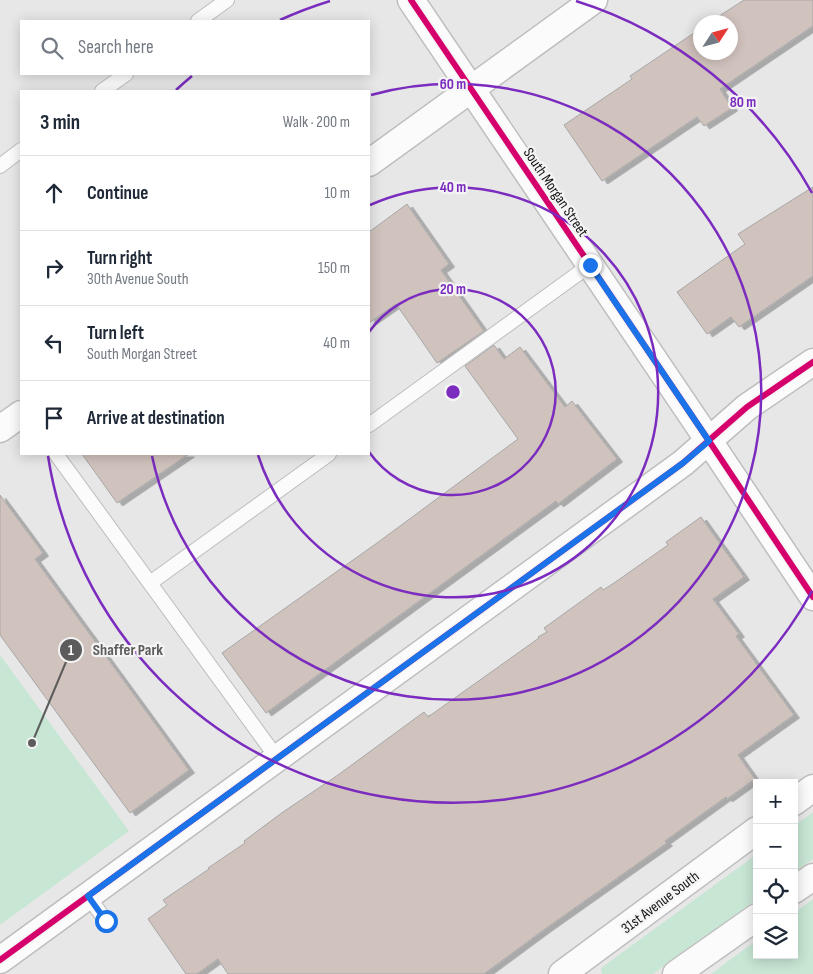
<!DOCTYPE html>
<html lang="en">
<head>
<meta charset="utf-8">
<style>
	body { margin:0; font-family:"Sofia Sans Condensed",sans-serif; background:#f6f6f7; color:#1f2937 }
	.controls { position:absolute; right:15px; bottom:15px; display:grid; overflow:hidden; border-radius:0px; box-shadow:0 2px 12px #0003 }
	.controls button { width:45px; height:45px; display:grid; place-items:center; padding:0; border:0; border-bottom:1px solid #e0e1e3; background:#fff; color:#1f2937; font:25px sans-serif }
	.compass { position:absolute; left:693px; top:15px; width:45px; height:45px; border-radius:50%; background:#fff; box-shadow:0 2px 12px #0003; rotate:54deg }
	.stop { position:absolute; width:15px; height:15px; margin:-11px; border:4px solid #1a73e8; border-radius:50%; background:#fff }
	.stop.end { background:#1a73e8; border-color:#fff; box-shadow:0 1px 5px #0008 }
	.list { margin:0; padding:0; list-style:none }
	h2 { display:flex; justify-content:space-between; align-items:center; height:65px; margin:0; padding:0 20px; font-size:21px }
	h2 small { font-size:16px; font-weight:400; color:#747a83 }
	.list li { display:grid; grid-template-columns:32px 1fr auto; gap:15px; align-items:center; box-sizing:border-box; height:75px; padding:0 20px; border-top:1px solid #e0e1e3 }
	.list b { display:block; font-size:19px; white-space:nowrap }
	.list p { margin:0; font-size:16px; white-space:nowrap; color:#747a83 }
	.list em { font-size:16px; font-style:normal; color:#747a83 }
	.icon { flex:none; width:28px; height:28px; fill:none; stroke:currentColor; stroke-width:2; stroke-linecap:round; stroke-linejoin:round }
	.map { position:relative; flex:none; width:813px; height:974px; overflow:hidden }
	.search { position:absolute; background:#fff; box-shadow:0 2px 12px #0003; left:20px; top:20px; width:350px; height:55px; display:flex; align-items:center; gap:12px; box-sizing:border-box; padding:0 18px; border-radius:0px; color:#747a83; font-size:19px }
	.panel { position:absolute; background:#fff; box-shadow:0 2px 12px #0003; left:20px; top:90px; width:350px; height:365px; border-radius:0px }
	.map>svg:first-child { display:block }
	.green { fill:#c8e6d4 }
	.building { fill:#d0c2bc; stroke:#a7a7a7; filter:url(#shadow) }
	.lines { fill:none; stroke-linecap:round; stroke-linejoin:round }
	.service-casing { stroke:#bebebf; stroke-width:16 }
	.minor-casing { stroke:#bebebf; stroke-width:29 }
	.service { stroke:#fbfbfc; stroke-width:14 }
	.minor { stroke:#fbfbfc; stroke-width:26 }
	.cycleway-casing { stroke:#f4f4f5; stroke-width:9 }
	.cycleway { stroke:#d6006c; stroke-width:6 }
	.route { stroke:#1a73e8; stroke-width:6 }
	.ring { fill:none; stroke:#7b2cbf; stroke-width:2.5 }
	.labels { text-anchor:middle; stroke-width:4.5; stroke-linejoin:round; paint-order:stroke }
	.street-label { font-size:15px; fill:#111112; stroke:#f4f4f5 }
	.centre { fill:#7b2cbf; stroke:#f4f4f5; stroke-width:2.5 }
	.ring-label { font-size:15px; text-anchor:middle; font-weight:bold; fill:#7b2cbf; stroke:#f4f4f5; stroke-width:4.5; stroke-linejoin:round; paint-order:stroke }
	.leader { fill:none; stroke:#5c5c5d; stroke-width:2 }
	.callout-dot { fill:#5c5c5d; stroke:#f4f4f5; stroke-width:2 }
	.mark-label { font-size:15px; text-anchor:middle; font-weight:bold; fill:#fff }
	.callout-label { font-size:16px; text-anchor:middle; font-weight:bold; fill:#5c5c5d; stroke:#f4f4f5; stroke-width:4.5; stroke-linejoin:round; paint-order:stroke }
</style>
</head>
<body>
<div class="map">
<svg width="813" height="974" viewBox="0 0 813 974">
	<defs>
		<filter id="shadow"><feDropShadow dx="5.5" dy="3" stdDeviation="0" flood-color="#0004"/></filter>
	</defs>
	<rect width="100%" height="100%" fill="#e7e7e8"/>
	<path class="green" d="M 0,655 L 129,831 L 0,925 Z
		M 813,812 L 813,859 L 794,872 L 794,826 Z
		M 757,854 L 757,899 L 653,974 L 602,974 L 601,968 Z
		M 813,899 L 813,974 L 711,974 L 757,940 L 757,955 L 794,955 L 794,913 Z"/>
	<path class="building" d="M 744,0 L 813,0 L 813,26 L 720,89 L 732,108 L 704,126 L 697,117 L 602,181 L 564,125 L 632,79 L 630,76 L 700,29 L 700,52 L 730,52 L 730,22 L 710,22 Z
		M 813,187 L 813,276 L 739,327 L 731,317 L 707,334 L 677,292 L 745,244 L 738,234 Z
		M 407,204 L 449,264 L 441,270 L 484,331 L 437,363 L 396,304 L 369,323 L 369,232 Z
		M 494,345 L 504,359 L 520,347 L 565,407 L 572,401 L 617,459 L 558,504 L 556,501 L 266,713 L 222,653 L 377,543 L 518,439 L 465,366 Z
		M 82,454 L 189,454 L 117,503 Z
		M 0,495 L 43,553 L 35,559 L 189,770 L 130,813 L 0,635 Z
		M 701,517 L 744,577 L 713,599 L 739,634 L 736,636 L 794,715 L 738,755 L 755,779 L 727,799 L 726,797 L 665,841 L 667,843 L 545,929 L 484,974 L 228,974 L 218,959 L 197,974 L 186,974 L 148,919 L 167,905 L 163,900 L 209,869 L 208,868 L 245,843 L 244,841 L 283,812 L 338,775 L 424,712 L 428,717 L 539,638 L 538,637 L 547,632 L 544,628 L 601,587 L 603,590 L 614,583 L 668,545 L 666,542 Z"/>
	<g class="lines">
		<defs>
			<path id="service" d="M 198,21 L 227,0
				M 102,91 L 126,74
				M 0,166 L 21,150
				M 369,425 L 590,265
				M 56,454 L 277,758
				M 150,583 L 329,454
				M 88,896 L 106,921"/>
			<path id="minor" d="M 411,0 L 709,441 L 813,597
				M 369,163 L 594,0
				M 0,429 L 21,414
				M 794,802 L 813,788
				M 794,890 L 813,877
				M 0,960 L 683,463 L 747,407 L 813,362
				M 562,974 L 757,830
				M 676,974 L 757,917"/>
		</defs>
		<use href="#service" class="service-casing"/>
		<use href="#minor" class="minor-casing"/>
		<use href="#service" class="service"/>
		<use href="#minor" class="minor"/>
		<defs>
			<path id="cycleway" d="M 411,0 L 709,441 L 813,597
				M 0,960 L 683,463 L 747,407 L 813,362"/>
		</defs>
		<use href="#cycleway" class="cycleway-casing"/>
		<use href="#cycleway" class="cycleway"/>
	</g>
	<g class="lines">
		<path class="route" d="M 106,921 L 88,896 L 683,463 L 709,441 L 590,265"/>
	</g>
	<g class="ring">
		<path d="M369 332A103 103 0 1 1 369 452"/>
		<path d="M370 205A205 205 0 1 1 258 455"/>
		<path d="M371 95A308 308 0 1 1 152 456"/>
		<path d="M812 591A410 410 0 0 1 48 456M176 90A410 410 0 0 1 192 76M280 20A410 410 0 0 1 330 1M576 1A410 410 0 0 1 812 193"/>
	</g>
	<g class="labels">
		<g class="street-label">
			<text transform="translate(556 192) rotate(56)" y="5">South Morgan Street</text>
			<text transform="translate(660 902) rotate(-37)" y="5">31st Avenue South</text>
		</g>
	</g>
	<circle cx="453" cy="392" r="8" class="centre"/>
	<g class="ring-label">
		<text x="453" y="89">60 m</text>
		<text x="743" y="107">80 m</text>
		<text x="453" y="192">40 m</text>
		<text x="453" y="294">20 m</text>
	</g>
	<path class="leader" d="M32 743L71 650"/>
	<g class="callout-dot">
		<circle cx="32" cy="743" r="5"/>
		<circle cx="71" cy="650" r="12"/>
	</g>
	<g class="mark-label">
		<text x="71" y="655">1</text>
	</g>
	<g class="callout-label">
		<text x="128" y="655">Shaffer Park</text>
	</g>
</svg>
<div class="controls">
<button>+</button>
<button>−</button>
<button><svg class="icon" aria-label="locate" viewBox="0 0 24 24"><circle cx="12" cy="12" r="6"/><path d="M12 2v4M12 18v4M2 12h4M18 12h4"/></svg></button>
<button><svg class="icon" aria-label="layers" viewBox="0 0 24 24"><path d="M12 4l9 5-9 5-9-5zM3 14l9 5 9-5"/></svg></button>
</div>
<svg class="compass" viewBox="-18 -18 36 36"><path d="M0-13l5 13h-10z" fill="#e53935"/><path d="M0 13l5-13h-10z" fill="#747a83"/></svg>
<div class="stop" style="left:106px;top:921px"></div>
<div class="stop end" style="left:590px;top:265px"></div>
<div class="search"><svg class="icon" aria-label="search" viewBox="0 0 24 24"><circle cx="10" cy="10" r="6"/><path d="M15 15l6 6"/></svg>Search here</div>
<section class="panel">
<h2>3 min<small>Walk · 200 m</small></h2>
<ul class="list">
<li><svg class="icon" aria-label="ahead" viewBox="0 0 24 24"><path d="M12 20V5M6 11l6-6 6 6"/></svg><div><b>Continue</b></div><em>10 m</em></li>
<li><svg class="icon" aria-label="right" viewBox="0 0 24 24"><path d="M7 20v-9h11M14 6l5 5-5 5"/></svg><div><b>Turn right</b><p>30th Avenue South</p></div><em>150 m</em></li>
<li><svg class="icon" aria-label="left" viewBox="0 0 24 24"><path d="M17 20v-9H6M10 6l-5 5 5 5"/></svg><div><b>Turn left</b><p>South Morgan Street</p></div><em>40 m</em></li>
<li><svg class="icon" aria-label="arrive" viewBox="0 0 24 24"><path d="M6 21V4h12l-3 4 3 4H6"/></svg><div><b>Arrive at destination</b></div></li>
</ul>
</section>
</div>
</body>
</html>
